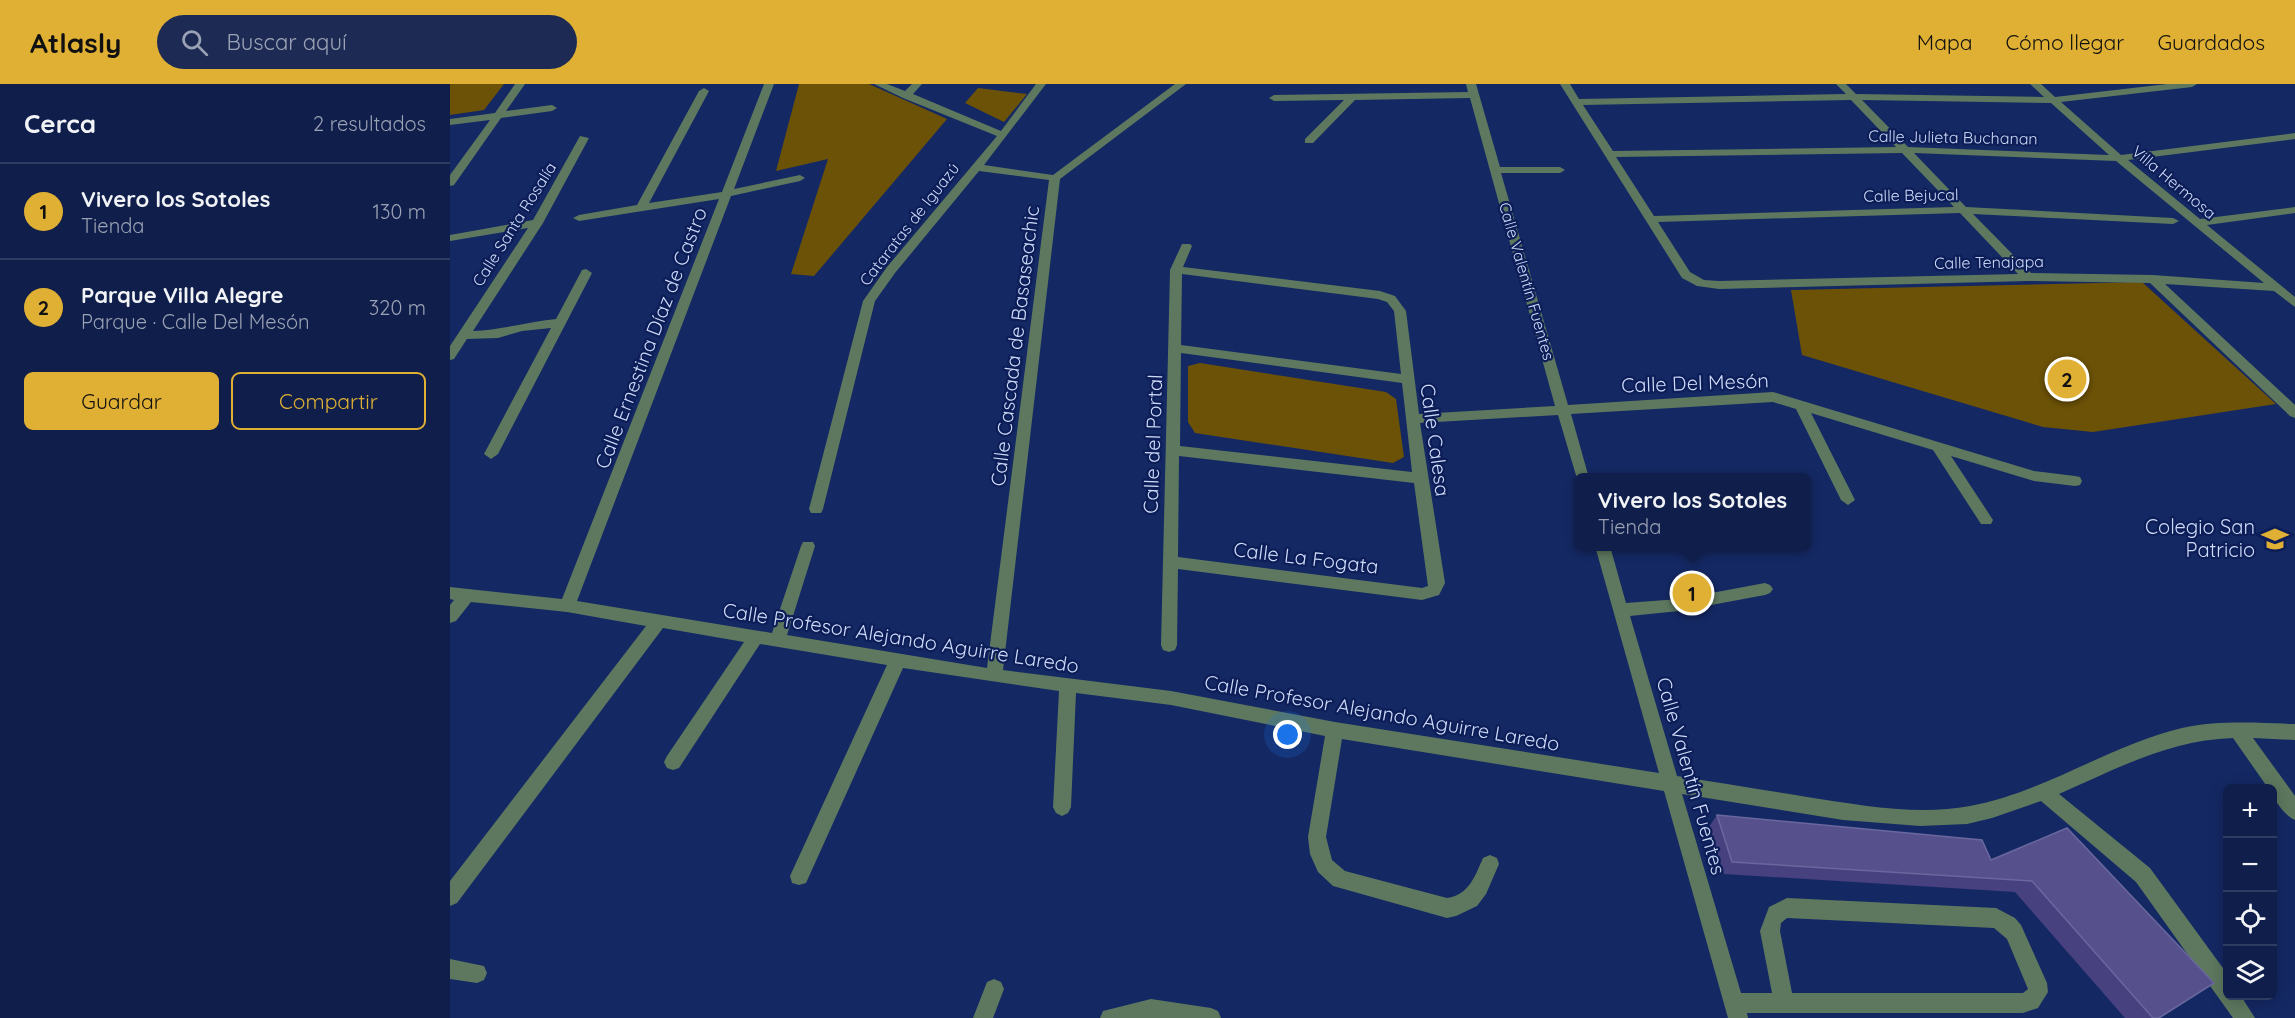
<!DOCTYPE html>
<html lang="es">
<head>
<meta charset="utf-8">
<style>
	body { margin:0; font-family:Quicksand,sans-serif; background:#1d2b54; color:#f1f3f6 }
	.controls { position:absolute; right:18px; bottom:18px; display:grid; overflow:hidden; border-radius:9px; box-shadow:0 3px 15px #0003 }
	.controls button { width:54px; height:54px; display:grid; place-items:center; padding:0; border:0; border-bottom:2px solid #2f3c62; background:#0f1e4a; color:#f1f3f6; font:30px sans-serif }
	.you { position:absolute; left:838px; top:651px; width:21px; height:21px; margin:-15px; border:4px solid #fff; border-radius:50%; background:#1a73e8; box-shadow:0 0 0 9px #1a73e833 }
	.badge { display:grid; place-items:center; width:39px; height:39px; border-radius:50%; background:#e0b034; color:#111; font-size:20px; font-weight:700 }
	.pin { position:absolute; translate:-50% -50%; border:3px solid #fff; box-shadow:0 2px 6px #0006 }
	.popup { position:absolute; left:1124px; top:389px; width:237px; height:78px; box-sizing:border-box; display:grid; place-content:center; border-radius:9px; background:#0f1e4a; filter:drop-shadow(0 2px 4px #0005); font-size:20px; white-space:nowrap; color:#9ba2b5 }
	.popup b { font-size:22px; color:#f1f3f6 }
	.popup::after { content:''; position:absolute; left:50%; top:100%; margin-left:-12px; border:12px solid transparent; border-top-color:#0f1e4a }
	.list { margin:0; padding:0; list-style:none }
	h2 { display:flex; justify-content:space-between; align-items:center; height:78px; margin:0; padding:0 24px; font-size:26px }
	h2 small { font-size:20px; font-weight:400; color:#9ba2b5 }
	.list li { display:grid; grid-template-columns:39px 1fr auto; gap:18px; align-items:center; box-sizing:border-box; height:96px; padding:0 24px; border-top:2px solid #2f3c62 }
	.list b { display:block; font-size:22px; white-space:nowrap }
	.list p { margin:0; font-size:20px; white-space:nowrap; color:#9ba2b5 }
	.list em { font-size:20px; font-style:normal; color:#9ba2b5 }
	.actions { display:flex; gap:12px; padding:18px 24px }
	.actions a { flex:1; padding:14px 0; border:2px solid #e0b034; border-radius:9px; text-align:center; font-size:21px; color:#e0b034 }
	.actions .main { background:#e0b034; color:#111 }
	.icon { flex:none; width:33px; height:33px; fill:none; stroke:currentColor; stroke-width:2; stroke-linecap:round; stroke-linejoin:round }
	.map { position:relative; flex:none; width:1845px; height:934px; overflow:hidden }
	header { display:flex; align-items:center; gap:36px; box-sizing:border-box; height:84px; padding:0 30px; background:#e0b034; color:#111 }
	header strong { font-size:28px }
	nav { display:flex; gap:33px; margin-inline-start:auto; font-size:21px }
	.search { width:420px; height:54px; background:#1d2b54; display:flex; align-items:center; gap:15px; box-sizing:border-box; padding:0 21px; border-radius:33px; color:#9ba2b5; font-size:22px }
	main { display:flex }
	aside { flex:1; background:#0f1e4a }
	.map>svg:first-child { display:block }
	.green { fill:#6c5207 }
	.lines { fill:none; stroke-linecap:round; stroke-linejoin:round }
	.minor { fill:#5d785f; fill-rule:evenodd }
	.wall { fill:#484180 }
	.building { fill:#56518d; stroke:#69679e; stroke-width:1.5 }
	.labels { text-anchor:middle; stroke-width:4.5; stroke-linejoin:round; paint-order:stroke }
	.far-street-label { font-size:16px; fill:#cedbf9; stroke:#0c1d57 }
	.street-label { font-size:20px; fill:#cedbf9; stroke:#0c1d57 }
	.poi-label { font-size:20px; fill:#cedbf9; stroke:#0c1d57; text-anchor:end }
</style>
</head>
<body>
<header>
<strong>Atlasly</strong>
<div class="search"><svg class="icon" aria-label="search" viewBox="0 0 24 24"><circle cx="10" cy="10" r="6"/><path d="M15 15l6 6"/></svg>Buscar aquí</div>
<nav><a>Mapa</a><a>Cómo llegar</a><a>Guardados</a></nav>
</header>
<main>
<aside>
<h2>Cerca<small>2 resultados</small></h2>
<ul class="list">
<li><span class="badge">1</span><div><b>Vivero los Sotoles</b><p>Tienda</p></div><em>130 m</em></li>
<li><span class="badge">2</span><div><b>Parque Villa Alegre</b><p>Parque · Calle Del Mesón</p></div><em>320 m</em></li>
</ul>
<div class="actions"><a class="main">Guardar</a><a>Compartir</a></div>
</aside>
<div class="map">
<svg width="1845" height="934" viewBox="0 0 1845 934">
	<rect width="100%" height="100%" fill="#142863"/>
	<path class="green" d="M 0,0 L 54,0 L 34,26 L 0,31 Z
		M 349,0 L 419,0 L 497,35 L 364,192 L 341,190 L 378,75 L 326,87 Z
		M 528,4 L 577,10 L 554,38 L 515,19 Z
		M 1692,198 L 1826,320 L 1643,348 L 1593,343 L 1352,271 L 1341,206 Z
		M 750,279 L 936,308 L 946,315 L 954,373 L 943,379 L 745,349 L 738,338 L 738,282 Z"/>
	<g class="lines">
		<path class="minor" d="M 65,0 L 75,0 L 56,27 L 102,21 L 107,24 L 102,27 L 51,34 L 4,101 L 0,102 L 0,91 L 40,36 L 0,41 L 0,35 L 45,29 Z
			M 314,0 L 324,0 L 284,105 L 350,91 L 355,94 L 350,97 L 281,112 L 127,517 L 322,549 L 351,462 L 353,458 L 363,458 L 365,462 L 337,551 L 537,584 L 599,96 L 529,87 L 445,189 L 425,217 L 373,425 L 371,429 L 361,429 L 359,425 L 413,217 L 437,183 L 547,52 L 453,14 L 424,0 L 437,0 L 455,7 L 462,0 L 472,0 L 463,10 L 551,47 L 586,0 L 596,0 L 534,81 L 603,91 L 725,0 L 736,0 L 610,95 L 553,586 L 721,607 L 885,638 L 1209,689 L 1145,462 L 1160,462 L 1176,519 L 1229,515 L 1315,499 L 1320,501 L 1323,505 L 1320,509 L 1315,511 L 1229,527 L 1180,532 L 1227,692 C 1271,699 1314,706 1357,713 C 1410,721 1467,732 1520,722 C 1595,708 1658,662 1732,644 C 1769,636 1807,639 1845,640 L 1845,656 L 1803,654 L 1845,712 L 1845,736 C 1835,732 1822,715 1822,704 L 1818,704 L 1783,654 C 1719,656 1666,685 1609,710 L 1700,784 L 1778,891 L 1778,912 L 1791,912 L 1805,934 L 1783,934 L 1686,798 L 1591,717 L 1542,734 L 1517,740 L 1470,742 L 1393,736 L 1232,710 L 1291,909 L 1322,909 L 1310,847 L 1319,823 L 1337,814 L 1546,824 L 1565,834 L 1571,841 L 1597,899 L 1598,908 L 1588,924 L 1573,929 L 1297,929 L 1298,934 L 1278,934 L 1214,707 L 892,655 L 876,753 L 882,776 L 895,787 L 997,814 C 1019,811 1025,792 1033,774 L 1040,771 L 1047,774 L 1049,780 L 1036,810 L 1027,822 L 1006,832 L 997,834 L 883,802 L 868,788 L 860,770 L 858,753 L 875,652 L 721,621 L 626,609 L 621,723 L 618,729 L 612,732 L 606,729 L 603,723 L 609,607 L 453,584 L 356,799 L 349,801 L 342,799 L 340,792 L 437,581 L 310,560 L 229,684 L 223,686 L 217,684 L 214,678 L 217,672 L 294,558 L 213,544 L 7,819 L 0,822 L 0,797 L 196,542 L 117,528 L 21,518 L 6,537 L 0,539 L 0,521 L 4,516 L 0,515 L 0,503 L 112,515 L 269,115 L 129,137 L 123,134 L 129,131 L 187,121 L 249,7 L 254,4 L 259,7 L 199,119 L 272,108 ZM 1337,834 L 1544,844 L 1557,855 L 1578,905 L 1573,909 L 1342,909 L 1330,847 L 1331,839 Z
			M 1016,0 L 1026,0 L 1050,83 L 1110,83 L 1115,86 L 1110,89 L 1051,89 L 1118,321 L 1323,308 L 1584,387 L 1625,392 L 1630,393 L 1632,397 L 1630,401 L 1625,402 L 1584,397 L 1501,372 L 1543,436 L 1541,440 L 1531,440 L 1483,366 L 1361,329 L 1405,416 L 1398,421 L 1391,416 L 1346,325 L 1323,318 L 1121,330 L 1139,394 L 1128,394 L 1128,398 L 1108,331 L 970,339 L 995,499 L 989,511 L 972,516 L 728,485 L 727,561 L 725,566 L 719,568 L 713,566 L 711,561 L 720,186 L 732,160 L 740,160 L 742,162 L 733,183 L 930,207 L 945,212 L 956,227 L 969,330 L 1105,322 L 1020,14 L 905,16 L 863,59 L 855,59 L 855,55 L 894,16 L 824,17 L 819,14 L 824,11 L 1018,8 ZM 732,190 L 928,215 L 937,218 L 944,227 L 951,290 L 731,261 ZM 731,269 L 952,299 L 962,388 L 730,362 ZM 729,372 L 964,399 L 978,502 L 972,504 L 728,473 Z
			M 1110,0 L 1120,0 L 1129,15 L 1396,10 L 1386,0 L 1396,0 L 1406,10 L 1594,13 L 1580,0 L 1591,0 L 1605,13 L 1717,0 L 1747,0 L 1742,3 L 1611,18 L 1671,71 L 1845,49 L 1845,55 L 1678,76 L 1750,135 L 1845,123 L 1845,129 L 1757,141 L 1845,213 L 1845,223 L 1824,207 L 1715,200 L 1845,321 L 1845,334 L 1840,332 L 1700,199 L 1578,197 L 1269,205 L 1247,202 L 1232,194 ZM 1401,16 L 1446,63 L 1163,67 L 1133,21 ZM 1412,16 L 1601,19 L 1659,71 L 1458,63 ZM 1452,69 L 1504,123 L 1204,132 L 1166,73 ZM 1464,69 L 1666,77 L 1814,199 L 1703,191 L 1581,189 L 1523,130 L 1723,140 L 1729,137 L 1723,134 L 1516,123 ZM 1510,129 L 1568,190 L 1269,197 L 1254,196 L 1240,188 L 1208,138 Z
			M 130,52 L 139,54 L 93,139 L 23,247 C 51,246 77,238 106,235 L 132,186 L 136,185 L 142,189 L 48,370 L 41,375 L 34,370 L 101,244 L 72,247 L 48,254 L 17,255 L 4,275 L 0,276 L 0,262 L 78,144 L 0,157 L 0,151 L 83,136 Z
			M 0,875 L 34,882 L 37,889 L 34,896 L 27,899 L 0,895 Z
			M 544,895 L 551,898 L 554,905 L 543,934 L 523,934 L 537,898 Z
			M 701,915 L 761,924 L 768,927 L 771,934 L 650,934 L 653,927 Z"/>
	</g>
	<path class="wall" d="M 1267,731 L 1541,776 L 1617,744 L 1709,934 L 1675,934 L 1565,808 L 1274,790 L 1259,743 Z"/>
	<path class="building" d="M 1267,731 L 1532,756 L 1541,776 L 1617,744 L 1764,899 L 1709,934 L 1703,934 L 1582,797 L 1282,778 Z"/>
	<defs>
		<symbol id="school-bare" viewBox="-9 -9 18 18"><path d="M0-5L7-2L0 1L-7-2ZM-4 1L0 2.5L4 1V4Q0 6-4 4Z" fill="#e0b034" stroke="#0c1d57" stroke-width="2.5" paint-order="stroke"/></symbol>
	</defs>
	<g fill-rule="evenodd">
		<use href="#school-bare" x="1806" y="436" width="38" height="38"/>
	</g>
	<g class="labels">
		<g class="far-street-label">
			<text transform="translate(1503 53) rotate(1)" y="6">Calle Julieta Buchanan</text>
			<text transform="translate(1724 98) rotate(40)" y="6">Villa Hermosa</text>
			<text transform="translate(1461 111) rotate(-1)" y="6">Calle Bejucal</text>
			<text transform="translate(64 140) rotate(-58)" y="6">Calle Santa Rosalía</text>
			<text transform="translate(459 140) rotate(-52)" y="6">Cataratas de Iguazú</text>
			<text transform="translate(1539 178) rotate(-1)" y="6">Calle Tenajapa</text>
			<text transform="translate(1077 197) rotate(74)" y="6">Calle Valentín Fuentes</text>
		</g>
		<g class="street-label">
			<text transform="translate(201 254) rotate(-69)" y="7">Calle Ernestina Díaz de Castro</text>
			<text transform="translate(565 262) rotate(-83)" y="7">Calle Cascada de Basaseachic</text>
			<text transform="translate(1245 299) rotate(-2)" y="7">Calle Del Mesón</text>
			<text transform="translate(985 356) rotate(82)" y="7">Calle Calesa</text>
			<text transform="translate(703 360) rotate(-88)" y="7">Calle del Portal</text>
			<text transform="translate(856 474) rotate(7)" y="7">Calle La Fogata</text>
			<text transform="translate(451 554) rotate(9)" y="7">Calle Profesor Alejando Aguirre Laredo</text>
			<text transform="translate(932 629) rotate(10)" y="7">Calle Profesor Alejando Aguirre Laredo</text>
			<text transform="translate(1241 692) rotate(74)" y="7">Calle Valentín Fuentes</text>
		</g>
		<g class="poi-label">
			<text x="1805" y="450">Colegio San<tspan x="1805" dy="23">Patricio</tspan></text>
		</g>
	</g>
</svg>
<div class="controls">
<button>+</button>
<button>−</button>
<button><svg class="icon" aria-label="locate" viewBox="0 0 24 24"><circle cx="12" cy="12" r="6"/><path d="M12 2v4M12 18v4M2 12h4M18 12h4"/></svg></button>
<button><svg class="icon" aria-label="layers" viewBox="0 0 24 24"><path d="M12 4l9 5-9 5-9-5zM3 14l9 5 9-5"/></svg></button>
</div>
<div class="you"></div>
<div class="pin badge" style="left:1242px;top:509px">1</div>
<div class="popup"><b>Vivero los Sotoles</b>Tienda</div>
<div class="pin badge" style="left:1617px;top:295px">2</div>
</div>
</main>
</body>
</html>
